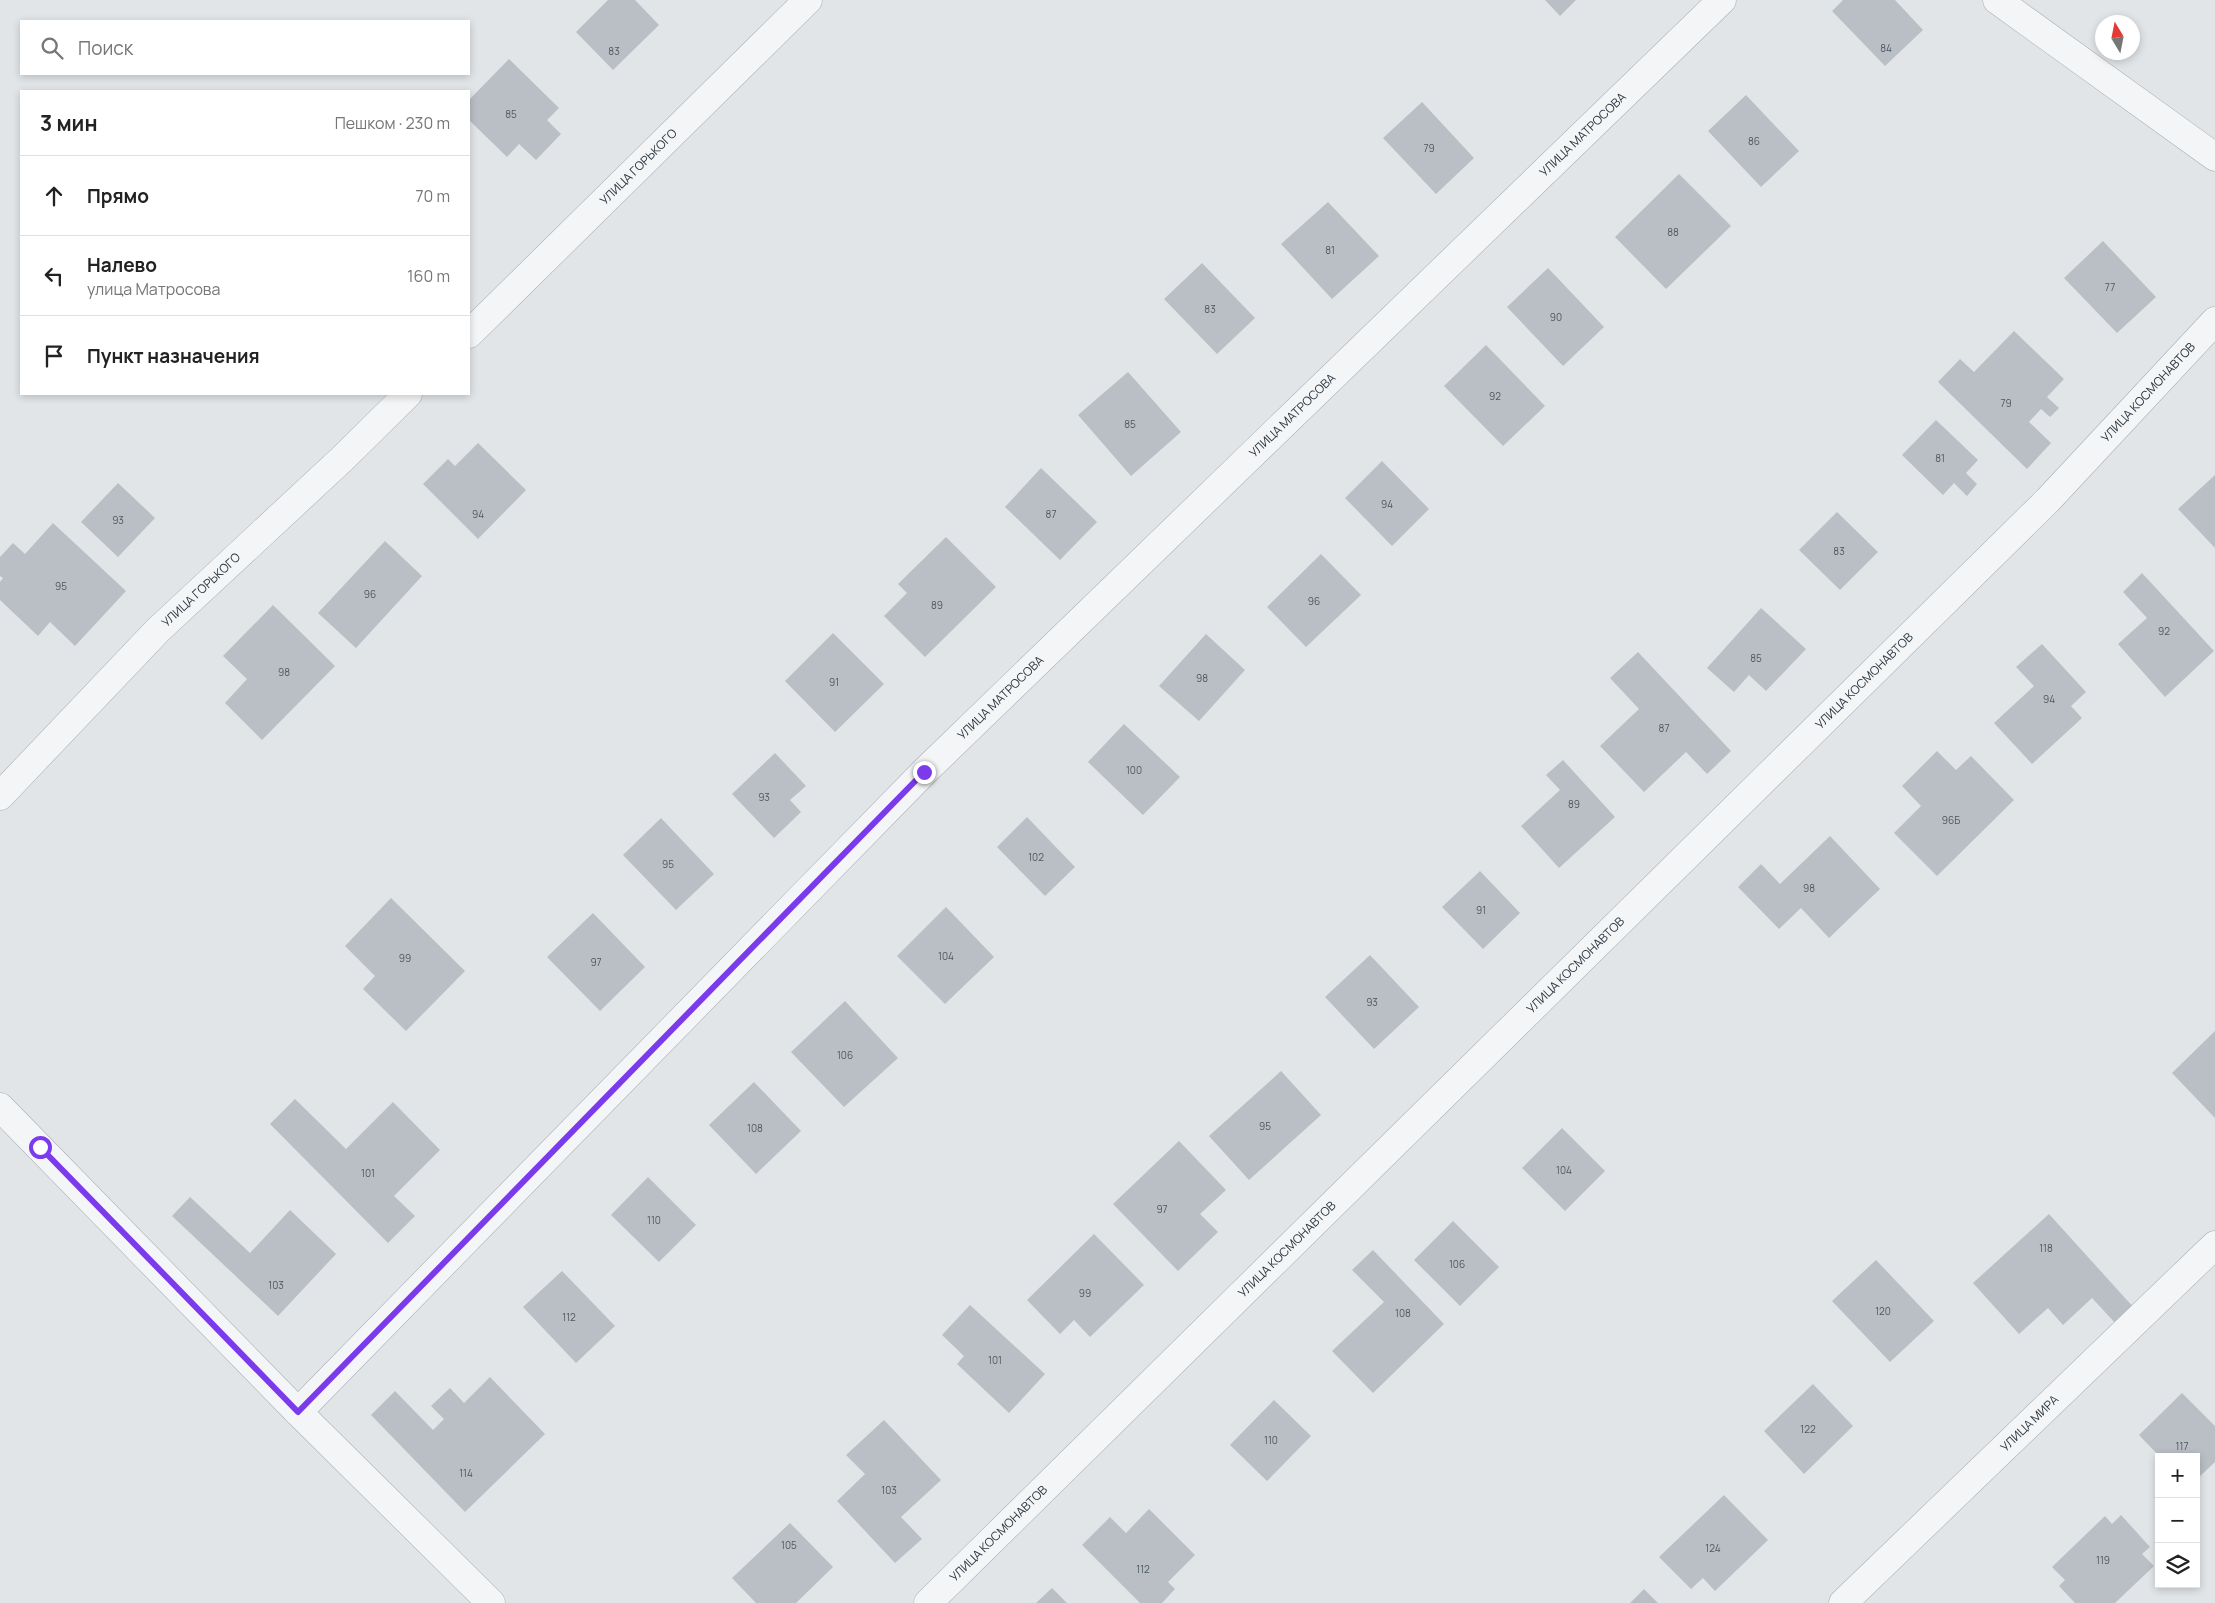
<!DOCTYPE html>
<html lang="ru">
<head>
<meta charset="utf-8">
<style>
	body { margin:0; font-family:Manrope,sans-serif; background:#f2f2f2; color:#222 }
	.controls { position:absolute; right:15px; bottom:15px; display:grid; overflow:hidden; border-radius:0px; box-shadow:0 2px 8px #0003 }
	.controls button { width:45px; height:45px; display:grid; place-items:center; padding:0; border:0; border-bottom:1px solid #e0e0e0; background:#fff; color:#222; font:25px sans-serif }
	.compass { position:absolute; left:2095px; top:15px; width:45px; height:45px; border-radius:50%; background:#fff; box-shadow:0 2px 8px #0003; rotate:350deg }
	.stop { position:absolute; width:15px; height:15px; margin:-11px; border:4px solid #7c3aed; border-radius:50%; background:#fff }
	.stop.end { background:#7c3aed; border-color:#fff; box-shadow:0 1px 5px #0008 }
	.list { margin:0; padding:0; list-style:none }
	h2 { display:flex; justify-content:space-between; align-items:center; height:65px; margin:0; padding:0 20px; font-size:21px }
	h2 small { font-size:16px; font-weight:400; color:#767676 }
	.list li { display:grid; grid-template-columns:32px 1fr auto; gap:15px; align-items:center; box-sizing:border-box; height:80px; padding:0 20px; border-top:1px solid #e0e0e0 }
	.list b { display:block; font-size:19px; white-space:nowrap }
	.list p { margin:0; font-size:16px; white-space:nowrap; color:#767676 }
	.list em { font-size:16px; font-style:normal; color:#767676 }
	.icon { flex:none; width:28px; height:28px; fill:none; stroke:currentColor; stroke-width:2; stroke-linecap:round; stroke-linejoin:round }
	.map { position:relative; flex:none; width:2215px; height:1603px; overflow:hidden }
	.search { position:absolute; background:#fff; box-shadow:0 2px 8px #0003; left:20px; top:20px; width:450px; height:55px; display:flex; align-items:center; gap:12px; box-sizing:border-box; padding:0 18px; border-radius:0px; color:#767676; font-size:19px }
	.panel { position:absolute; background:#fff; box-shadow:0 2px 8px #0003; left:20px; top:90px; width:450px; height:305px; border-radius:0px }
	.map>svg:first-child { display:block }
	.building { fill:#b9bfc4 }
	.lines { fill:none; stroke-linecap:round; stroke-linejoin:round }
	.minor-casing { stroke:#a7adb2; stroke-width:29 }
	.minor { stroke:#f3f5f7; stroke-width:28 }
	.route { stroke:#7c3aed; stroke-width:6 }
	.labels { text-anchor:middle; stroke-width:4; stroke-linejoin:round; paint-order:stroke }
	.number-label { font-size:10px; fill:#4e5860 }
	.street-label { font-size:12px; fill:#2b353e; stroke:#f0f3f6 }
</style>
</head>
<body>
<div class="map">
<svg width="2215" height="1603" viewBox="0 0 2215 1603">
	<rect width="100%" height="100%" fill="#e1e5e8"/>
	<path class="building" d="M 608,0 L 635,0 L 659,25 L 613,70 L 576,32 Z
		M 1545,0 L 1576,0 L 1560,16 Z
		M 1843,0 L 1895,0 L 1923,30 L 1885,66 L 1832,11 Z
		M 509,59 L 559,108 L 547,120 L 561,134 L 536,160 L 519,144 L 507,157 L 469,120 L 469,100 Z
		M 1746,95 L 1799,151 L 1761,187 L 1708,131 Z
		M 1422,102 L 1474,158 L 1436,194 L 1383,138 Z
		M 1679,174 L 1731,226 L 1666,289 L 1615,237 Z
		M 1328,202 L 1379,256 L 1332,299 L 1281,244 Z
		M 2103,241 L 2156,297 L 2117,333 L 2064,278 Z
		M 1202,263 L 1255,318 L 1217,354 L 1164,299 Z
		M 1548,268 L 1604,327 L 1563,366 L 1507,307 Z
		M 2014,331 L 2064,379 L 2047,397 L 2059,408 L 2050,417 L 2041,409 L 2029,422 L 2051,443 L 2027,469 L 1938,382 L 1960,359 L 1974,372 Z
		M 1486,345 L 1545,406 L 1503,446 L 1444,386 Z
		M 1128,372 L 1181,432 L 1131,476 L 1078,415 Z
		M 1936,420 L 1978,460 L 1966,473 L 1977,484 L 1967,496 L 1954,483 L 1943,495 L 1902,455 Z
		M 478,443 L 526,490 L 478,539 L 423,484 L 448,459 L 455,466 Z
		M 1382,461 L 1429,509 L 1392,546 L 1345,498 Z
		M 1041,468 L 1097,522 L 1060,560 L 1005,507 Z
		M 2215,475 L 2215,548 L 2178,509 Z
		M 118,483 L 155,518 L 118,557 L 81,522 Z
		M 1837,512 L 1878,552 L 1840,590 L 1799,550 Z
		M 53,523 L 126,591 L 75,646 L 50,622 L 38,636 L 0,600 L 0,582 L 3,578 L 0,576 L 0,557 L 13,543 L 25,554 Z
		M 946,537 L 996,587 L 925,657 L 884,616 L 907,593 L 898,584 Z
		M 385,541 L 422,576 L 356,648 L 318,613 Z
		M 1321,554 L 1361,595 L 1306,647 L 1267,607 Z
		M 2142,573 L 2214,651 L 2165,697 L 2118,644 L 2147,618 L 2123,592 Z
		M 273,605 L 335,666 L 262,740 L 225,703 L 247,679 L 223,656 Z
		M 1761,608 L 1806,649 L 1766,691 L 1749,675 L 1734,692 L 1707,668 Z
		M 833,633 L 884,684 L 835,732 L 785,681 Z
		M 1206,634 L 1245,670 L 1199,721 L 1159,686 Z
		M 2042,644 L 2086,692 L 2071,706 L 2082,718 L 2032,764 L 1994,723 L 2034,686 L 2016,667 Z
		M 1638,652 L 1731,751 L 1707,774 L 1686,752 L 1644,792 L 1600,746 L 1639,709 L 1610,678 Z
		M 1124,724 L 1180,777 L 1143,815 L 1088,762 Z
		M 1937,751 L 1956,770 L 1971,756 L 2014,800 L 1937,876 L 1894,833 L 1921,806 L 1902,786 Z
		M 775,753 L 806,786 L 790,800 L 801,812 L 774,838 L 732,794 Z
		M 1563,760 L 1615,817 L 1559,868 L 1521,826 L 1560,790 L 1546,775 Z
		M 1027,817 L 1075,867 L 1045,896 L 997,847 Z
		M 661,818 L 714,874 L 676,910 L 623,855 Z
		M 1830,836 L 1880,889 L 1829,938 L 1801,908 L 1779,929 L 1738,887 L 1761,864 L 1780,884 Z
		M 1480,871 L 1520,913 L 1483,949 L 1442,907 Z
		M 391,898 L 465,971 L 406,1031 L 363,989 L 375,976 L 345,946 Z
		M 946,907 L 994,957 L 945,1004 L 897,956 Z
		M 593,913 L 645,967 L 600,1011 L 547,957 Z
		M 1370,955 L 1419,1007 L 1374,1049 L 1325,997 Z
		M 845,1001 L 898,1058 L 844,1107 L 791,1052 Z
		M 2215,1031 L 2215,1118 L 2172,1073 Z
		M 1281,1071 L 1321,1115 L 1249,1180 L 1209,1136 Z
		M 754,1082 L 801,1131 L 756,1174 L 709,1125 Z
		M 295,1099 L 346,1149 L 393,1102 L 440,1150 L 394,1196 L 415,1216 L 388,1243 L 270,1124 Z
		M 1562,1128 L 1605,1171 L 1565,1211 L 1522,1168 Z
		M 1179,1141 L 1226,1190 L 1200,1214 L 1218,1232 L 1178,1271 L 1113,1204 Z
		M 648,1177 L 696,1225 L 659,1262 L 611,1215 Z
		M 190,1197 L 250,1253 L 290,1210 L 336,1254 L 278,1316 L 172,1216 Z
		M 2049,1214 L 2135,1309 L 2117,1325 L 2092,1298 L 2063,1325 L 2048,1308 L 2019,1334 L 1973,1283 Z
		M 1453,1221 L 1499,1267 L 1460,1306 L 1414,1260 Z
		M 1094,1234 L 1144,1285 L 1090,1337 L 1074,1320 L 1060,1334 L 1027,1300 Z
		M 1373,1250 L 1444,1324 L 1373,1393 L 1332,1351 L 1384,1302 L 1352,1270 Z
		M 1876,1260 L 1934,1321 L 1890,1362 L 1832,1301 Z
		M 562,1271 L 615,1326 L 576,1363 L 523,1307 Z
		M 970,1305 L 1045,1374 L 1009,1413 L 957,1364 L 964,1356 L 942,1335 Z
		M 490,1377 L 545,1434 L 465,1512 L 371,1415 L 395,1391 L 433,1430 L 444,1419 L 431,1406 L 450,1388 L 464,1403 Z
		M 1813,1384 L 1853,1426 L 1804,1474 L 1764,1431 Z
		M 2182,1393 L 2215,1426 L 2215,1462 L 2196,1480 L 2196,1457 L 2160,1457 L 2139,1435 Z
		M 1274,1400 L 1311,1436 L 1267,1481 L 1230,1445 Z
		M 884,1420 L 941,1480 L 901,1517 L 922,1539 L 895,1563 L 837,1501 L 865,1474 L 846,1455 Z
		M 1724,1495 L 1768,1540 L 1715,1591 L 1703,1578 L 1691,1589 L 1659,1557 Z
		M 1149,1509 L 1195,1555 L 1168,1582 L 1175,1589 L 1162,1603 L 1140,1603 L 1082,1545 L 1110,1517 L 1126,1533 Z
		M 2121,1515 L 2150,1547 L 2142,1554 L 2154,1566 L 2115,1603 L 2075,1603 L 2059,1586 L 2065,1580 L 2052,1567 L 2105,1516 L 2112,1524 Z
		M 790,1523 L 833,1567 L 796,1603 L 756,1603 L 732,1578 Z
		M 1052,1588 L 1067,1603 L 1036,1603 Z
		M 1644,1589 L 1658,1603 L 1630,1603 Z"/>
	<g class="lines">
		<defs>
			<g id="minor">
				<path d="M 1997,0 L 2215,157"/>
				<path id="s1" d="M 469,334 L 808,0"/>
				<path id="s2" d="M 0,796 L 158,630 L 342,459 L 408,394"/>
				<path d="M 0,1107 L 298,1412 L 491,1603"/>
				<path id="s3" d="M 298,1412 L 924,772 L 1722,0"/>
				<path id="s4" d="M 928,1603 L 2048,500 L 2215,321"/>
				<path id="s5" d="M 1843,1603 L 2215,1245"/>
			</g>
		</defs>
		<use href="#minor" class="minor-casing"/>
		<use href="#minor" class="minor"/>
	</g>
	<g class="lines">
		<path class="route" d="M 40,1147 L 298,1412 L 924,772"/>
	</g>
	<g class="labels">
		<g class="number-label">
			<text x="1886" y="52">84</text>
			<text x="614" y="55">83</text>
			<text x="511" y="118">85</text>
			<text x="1754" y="145">86</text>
			<text x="1429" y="152">79</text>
			<text x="1673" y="236">88</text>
			<text x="1330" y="254">81</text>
			<text x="2110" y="291">77</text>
			<text x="1210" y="313">83</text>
			<text x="1556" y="321">90</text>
			<text x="1495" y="400">92</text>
			<text x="2006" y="407">79</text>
			<text x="1130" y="428">85</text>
			<text x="1940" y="462">81</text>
			<text x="1387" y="508">94</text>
			<text x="478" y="518">94</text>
			<text x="1051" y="518">87</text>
			<text x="118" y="524">93</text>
			<text x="1839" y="555">83</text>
			<text x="61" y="590">95</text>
			<text x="370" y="598">96</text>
			<text x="1314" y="605">96</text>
			<text x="937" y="609">89</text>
			<text x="2164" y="635">92</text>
			<text x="1756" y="662">85</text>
			<text x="284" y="676">98</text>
			<text x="1202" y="682">98</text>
			<text x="834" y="686">91</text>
			<text x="2049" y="703">94</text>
			<text x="1664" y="732">87</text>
			<text x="1134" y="774">100</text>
			<text x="764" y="801">93</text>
			<text x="1574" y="808">89</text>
			<text x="1951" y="824">96Б</text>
			<text x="1036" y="861">102</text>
			<text x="668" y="868">95</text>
			<text x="1809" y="892">98</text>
			<text x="1481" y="914">91</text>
			<text x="946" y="960">104</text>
			<text x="405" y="962">99</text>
			<text x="596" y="966">97</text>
			<text x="1372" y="1006">93</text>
			<text x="845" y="1059">106</text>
			<text x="1265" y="1130">95</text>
			<text x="755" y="1132">108</text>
			<text x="1564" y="1174">104</text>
			<text x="368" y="1177">101</text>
			<text x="1162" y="1213">97</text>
			<text x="654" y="1224">110</text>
			<text x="2046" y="1252">118</text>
			<text x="1457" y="1268">106</text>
			<text x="276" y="1289">103</text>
			<text x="1085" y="1297">99</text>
			<text x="1883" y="1315">120</text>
			<text x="1403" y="1317">108</text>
			<text x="569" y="1321">112</text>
			<text x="995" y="1364">101</text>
			<text x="1808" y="1433">122</text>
			<text x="1271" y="1444">110</text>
			<text x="2182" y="1450">117</text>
			<text x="466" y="1477">114</text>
			<text x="889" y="1494">103</text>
			<text x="789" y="1549">105</text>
			<text x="1713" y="1552">124</text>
			<text x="2103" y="1564">119</text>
			<text x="1143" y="1573">112</text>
		</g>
		<g class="street-label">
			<text dy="4" stroke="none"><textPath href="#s3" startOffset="1812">УЛИЦА МАТРОСОВА</textPath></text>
			<text dy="4" stroke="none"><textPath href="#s1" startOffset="238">УЛИЦА ГОРЬКОГО</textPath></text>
			<text dy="4" stroke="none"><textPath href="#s4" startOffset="1719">УЛИЦА КОСМОНАВТОВ</textPath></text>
			<text dy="4" stroke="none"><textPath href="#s3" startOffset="1408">УЛИЦА МАТРОСОВА</textPath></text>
			<text dy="4" stroke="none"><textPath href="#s2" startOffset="288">УЛИЦА ГОРЬКОГО</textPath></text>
			<text dy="4" stroke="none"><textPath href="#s4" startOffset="1314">УЛИЦА КОСМОНАВТОВ</textPath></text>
			<text dy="4" stroke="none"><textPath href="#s3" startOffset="1002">УЛИЦА МАТРОСОВА</textPath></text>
			<text dy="4" stroke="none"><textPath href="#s4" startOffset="909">УЛИЦА КОСМОНАВТОВ</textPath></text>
			<text dy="4" stroke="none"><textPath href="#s4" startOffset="504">УЛИЦА КОСМОНАВТОВ</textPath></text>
			<text dy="4" stroke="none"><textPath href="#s5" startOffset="259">УЛИЦА МИРА</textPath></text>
			<text dy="4" stroke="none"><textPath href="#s4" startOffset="99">УЛИЦА КОСМОНАВТОВ</textPath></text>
		</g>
	</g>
</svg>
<div class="controls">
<button>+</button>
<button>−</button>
<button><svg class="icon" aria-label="layers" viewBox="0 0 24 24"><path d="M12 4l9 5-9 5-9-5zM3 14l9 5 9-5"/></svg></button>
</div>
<svg class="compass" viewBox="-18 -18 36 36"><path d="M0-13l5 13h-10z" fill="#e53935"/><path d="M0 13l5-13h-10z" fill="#767676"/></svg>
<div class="stop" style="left:40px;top:1147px"></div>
<div class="stop end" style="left:924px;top:772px"></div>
<div class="search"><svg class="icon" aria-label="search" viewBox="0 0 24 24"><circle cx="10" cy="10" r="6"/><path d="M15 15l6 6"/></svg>Поиск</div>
<section class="panel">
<h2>3 мин<small>Пешком · 230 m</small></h2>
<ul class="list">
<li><svg class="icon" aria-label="ahead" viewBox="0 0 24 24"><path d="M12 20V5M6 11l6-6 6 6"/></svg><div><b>Прямо</b></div><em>70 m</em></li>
<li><svg class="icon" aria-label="left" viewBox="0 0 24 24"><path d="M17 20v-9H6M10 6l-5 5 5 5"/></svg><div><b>Налево</b><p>улица Матросова</p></div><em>160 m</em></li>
<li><svg class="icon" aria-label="arrive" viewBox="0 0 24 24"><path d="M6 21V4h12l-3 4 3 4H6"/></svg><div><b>Пункт назначения</b></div></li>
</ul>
</section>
</div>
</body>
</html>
